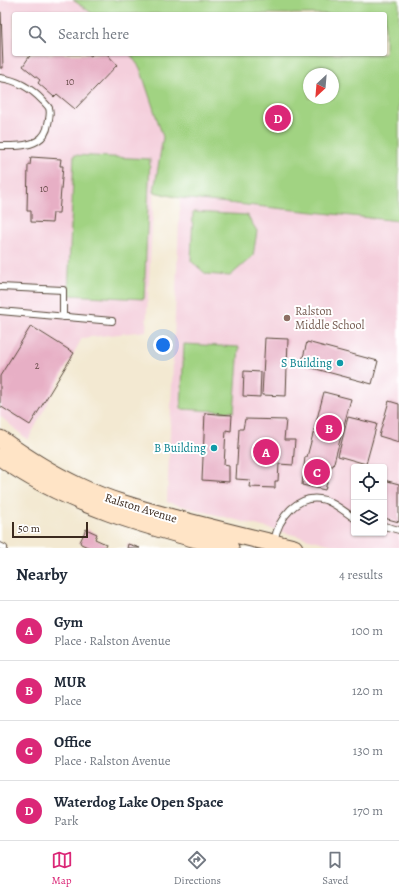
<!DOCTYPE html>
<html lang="en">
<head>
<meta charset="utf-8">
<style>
	body { margin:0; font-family:Alegreya,serif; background:#f2f2f3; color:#1f2937 }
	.controls { position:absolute; right:12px; bottom:12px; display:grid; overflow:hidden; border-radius:4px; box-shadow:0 1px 3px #0004 }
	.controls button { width:36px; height:36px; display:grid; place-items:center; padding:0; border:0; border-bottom:1px solid #e0e1e3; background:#fff; color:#1f2937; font:20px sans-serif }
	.compass { position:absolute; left:303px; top:68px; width:36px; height:36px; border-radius:50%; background:#fff; box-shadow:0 1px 3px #0004; rotate:206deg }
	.scale { position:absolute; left:12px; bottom:10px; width:76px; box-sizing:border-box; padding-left:4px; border:2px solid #3b2a1e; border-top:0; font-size:11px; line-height:14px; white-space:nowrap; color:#3b2a1e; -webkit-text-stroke:3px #fff; paint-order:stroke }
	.you { position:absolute; left:163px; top:345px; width:14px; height:14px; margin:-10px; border:3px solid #fff; border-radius:50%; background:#1a73e8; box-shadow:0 0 0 6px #1a73e833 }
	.badge { display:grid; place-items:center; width:26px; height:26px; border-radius:50%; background:#db2777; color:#fff; font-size:13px; font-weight:700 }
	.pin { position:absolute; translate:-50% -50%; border:2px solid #fff; box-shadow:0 1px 4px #0006 }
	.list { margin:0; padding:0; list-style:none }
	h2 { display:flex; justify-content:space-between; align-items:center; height:52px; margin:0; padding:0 16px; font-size:17px }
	h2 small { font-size:13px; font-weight:400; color:#747a83 }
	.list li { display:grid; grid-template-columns:26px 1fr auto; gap:12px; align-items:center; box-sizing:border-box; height:60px; padding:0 16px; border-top:1px solid #e0e1e3 }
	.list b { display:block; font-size:15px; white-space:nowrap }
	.list p { margin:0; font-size:13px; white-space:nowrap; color:#747a83 }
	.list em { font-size:13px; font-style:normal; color:#747a83 }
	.icon { flex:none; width:22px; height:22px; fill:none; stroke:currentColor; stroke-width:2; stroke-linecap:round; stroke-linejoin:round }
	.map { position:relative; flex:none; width:399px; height:548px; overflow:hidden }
	.search { position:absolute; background:#fff; box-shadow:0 1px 3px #0004; left:12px; right:12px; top:12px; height:44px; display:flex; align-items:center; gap:10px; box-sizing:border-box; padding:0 14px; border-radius:4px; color:#747a83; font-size:15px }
	.sheet { height:292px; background:#fff }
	nav { display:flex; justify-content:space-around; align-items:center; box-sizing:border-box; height:56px; border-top:1px solid #e0e1e3; background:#fff; font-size:11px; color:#747a83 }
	nav a { display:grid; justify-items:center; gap:2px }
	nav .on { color:#db2777 }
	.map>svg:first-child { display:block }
	.built { fill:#f4cfdc; fill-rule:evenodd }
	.green { fill:#a1d382; stroke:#6e7e50; fill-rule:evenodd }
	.building { fill:#e7afc5 }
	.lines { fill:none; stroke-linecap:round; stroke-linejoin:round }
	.lane-casing { stroke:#574739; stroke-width:8 }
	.secondary-casing { stroke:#574739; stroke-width:19 }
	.lane { stroke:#fff; stroke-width:6 }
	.secondary { stroke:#ffe4c6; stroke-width:17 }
	.education-dot { fill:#8d6e63; stroke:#fff; stroke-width:1.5 }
	.culture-dot { fill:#0f9aa8; stroke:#fff; stroke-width:1.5 }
	.labels { text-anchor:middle; stroke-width:4; stroke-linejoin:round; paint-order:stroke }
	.number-label { font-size:10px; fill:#664b48 }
	.education-label { font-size:12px; fill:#785e54; stroke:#fff; text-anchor:start }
	.culture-label { font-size:12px; fill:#0d838f; stroke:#fff; text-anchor:end }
	.street-label { font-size:12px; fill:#3b2a1e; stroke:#fff }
</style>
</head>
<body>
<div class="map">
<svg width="399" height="548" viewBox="0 0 399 548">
	<rect width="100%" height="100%" fill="#fff"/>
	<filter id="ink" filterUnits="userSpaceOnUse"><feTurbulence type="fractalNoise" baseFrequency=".025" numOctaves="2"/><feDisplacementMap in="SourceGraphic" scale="8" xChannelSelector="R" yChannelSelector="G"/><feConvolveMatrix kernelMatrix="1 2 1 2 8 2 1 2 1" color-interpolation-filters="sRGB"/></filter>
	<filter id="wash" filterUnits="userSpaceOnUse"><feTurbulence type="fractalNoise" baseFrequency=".012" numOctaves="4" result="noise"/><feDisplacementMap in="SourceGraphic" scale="16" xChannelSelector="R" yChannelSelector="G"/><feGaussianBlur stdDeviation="0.9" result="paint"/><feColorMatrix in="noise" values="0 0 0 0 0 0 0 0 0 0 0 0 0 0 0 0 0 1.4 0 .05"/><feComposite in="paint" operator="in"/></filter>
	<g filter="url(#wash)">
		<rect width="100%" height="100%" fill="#f3e9d2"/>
		<path class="built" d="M 0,0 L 73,0 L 93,14 L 14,14 L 14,54 L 130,54 L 140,68 L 163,138 L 154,192 L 146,331 L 82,338 L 28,440 L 0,416 Z
			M 180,198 L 399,221 L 399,548 L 344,548 L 167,502 ZM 354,467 L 384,467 L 384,533 L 354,533 Z"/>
		<path class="green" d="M 73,0 L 399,0 L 399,221 L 180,198 L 154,192 L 163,137 L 140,68 L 130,54 L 385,54 L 385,14 L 93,14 ZM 309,74 L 333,74 L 333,98 L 309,98 Z
			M 74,155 L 150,159 L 144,299 L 68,295 Z
			M 193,212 L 247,215 L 257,231 L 253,256 L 230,276 L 206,274 L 191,261 Z
			M 184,344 L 239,347 L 234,412 L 181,409 Z"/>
		<g id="blocks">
			<path class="building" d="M 0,12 L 1,12 L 3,68 L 0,68 Z
				M 31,54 L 88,54 L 91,56 L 93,54 L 107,54 L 117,65 L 75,109 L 57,94 L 54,97 L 38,83 L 40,80 L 23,66 Z
				M 31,157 L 61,159 L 60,166 L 63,166 L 59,213 L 53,213 L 52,223 L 31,222 L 31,211 L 27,211 L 28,165 L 30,165 Z
				M 31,326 L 74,353 L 30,425 L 0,406 L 0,376 Z
				M 265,338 L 288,339 L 286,396 L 262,395 Z
				M 307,342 L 378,361 L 372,384 L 301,365 Z
				M 244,371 L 261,372 L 260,397 L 243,396 Z
				M 324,392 L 351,399 L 333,466 L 331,466 L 325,490 L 302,485 L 305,457 L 307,457 Z
				M 389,401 L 399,404 L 399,442 L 379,436 Z
				M 205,413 L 232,415 L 231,431 L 226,430 L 224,465 L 229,466 L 229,482 L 202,480 Z
				M 348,417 L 377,424 L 366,464 L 338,456 Z
				M 245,419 L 286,420 L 284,440 L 295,440 L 293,465 L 279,464 L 278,481 L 275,481 L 275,488 L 249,487 L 250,480 L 236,479 L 239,429 L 243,429 Z
				M 384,480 L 399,484 L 399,522 L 384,518 Z
				M 86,529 L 97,534 L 95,539 L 106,544 L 104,548 L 90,548 L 81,544 L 80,542 Z
				M 128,544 L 140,548 L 127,548 Z"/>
		</g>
	</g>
	<g filter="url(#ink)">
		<use href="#blocks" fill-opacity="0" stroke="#574739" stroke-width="1"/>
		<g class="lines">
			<defs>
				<path id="lane" d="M 0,78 C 17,80 31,88 43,101 C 45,103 48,106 49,108 C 51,113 49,119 48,124 C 47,132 44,137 37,141 C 27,147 11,146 0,146
					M 0,287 L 63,290 L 63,317
					M 0,311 L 112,321
					M 384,526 L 399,530
					M 274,542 C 278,518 298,492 325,500 C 336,504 345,512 354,518
					M 0,546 L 4,548"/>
				<path id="secondary" d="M 0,439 C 25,457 50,473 78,486 C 109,501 143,510 176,519 C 215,529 254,539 294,548
					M 0,457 C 69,506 150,527 230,548"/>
			</defs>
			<use href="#lane" class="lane-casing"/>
			<use href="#secondary" class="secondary-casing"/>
			<use href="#lane" class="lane"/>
			<use href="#secondary" class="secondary"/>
		</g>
	</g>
	<circle class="education-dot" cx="287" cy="318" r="4"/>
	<g class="culture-dot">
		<circle cx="340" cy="363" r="4"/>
		<circle cx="214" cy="448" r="4"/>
	</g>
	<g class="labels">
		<g class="number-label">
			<text x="70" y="85">10</text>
			<text x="44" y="192">10</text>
			<text x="37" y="369">2</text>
		</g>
		<g class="education-label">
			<text x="295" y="315">Ralston<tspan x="295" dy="14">Middle School</tspan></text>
		</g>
		<g class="culture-label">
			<text x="332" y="367">S Building</text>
			<text x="206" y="452">B Building</text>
		</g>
		<g class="street-label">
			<text transform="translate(141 508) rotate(17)" y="4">Ralston Avenue</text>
		</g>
	</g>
</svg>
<div class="controls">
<button><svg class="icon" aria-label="locate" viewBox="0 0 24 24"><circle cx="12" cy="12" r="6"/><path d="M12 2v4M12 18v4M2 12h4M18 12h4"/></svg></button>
<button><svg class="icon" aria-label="layers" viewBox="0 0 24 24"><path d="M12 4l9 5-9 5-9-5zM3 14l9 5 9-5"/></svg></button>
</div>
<svg class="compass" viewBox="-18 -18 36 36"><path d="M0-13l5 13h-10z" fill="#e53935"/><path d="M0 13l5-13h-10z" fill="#747a83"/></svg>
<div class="scale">50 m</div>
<div class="you"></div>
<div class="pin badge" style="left:266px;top:452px">A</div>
<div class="pin badge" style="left:329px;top:428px">B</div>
<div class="pin badge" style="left:317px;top:472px">C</div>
<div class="pin badge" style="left:278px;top:118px">D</div>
<div class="search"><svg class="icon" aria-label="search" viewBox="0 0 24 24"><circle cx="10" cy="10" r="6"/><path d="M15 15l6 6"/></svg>Search here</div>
</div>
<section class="sheet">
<h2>Nearby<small>4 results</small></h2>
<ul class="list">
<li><span class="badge">A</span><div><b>Gym</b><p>Place · Ralston Avenue</p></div><em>100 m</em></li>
<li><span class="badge">B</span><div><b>MUR</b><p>Place</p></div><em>120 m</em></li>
<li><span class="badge">C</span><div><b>Office</b><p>Place · Ralston Avenue</p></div><em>130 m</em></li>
<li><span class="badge">D</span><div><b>Waterdog Lake Open Space</b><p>Park</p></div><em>170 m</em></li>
</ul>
</section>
<nav>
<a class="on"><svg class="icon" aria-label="map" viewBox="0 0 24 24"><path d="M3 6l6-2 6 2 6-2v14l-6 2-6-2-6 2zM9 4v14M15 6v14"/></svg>Map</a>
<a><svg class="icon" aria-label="directions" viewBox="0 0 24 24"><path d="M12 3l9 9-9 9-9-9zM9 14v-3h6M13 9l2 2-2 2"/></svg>Directions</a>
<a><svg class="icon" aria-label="saved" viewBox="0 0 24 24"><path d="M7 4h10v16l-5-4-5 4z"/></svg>Saved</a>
</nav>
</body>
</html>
